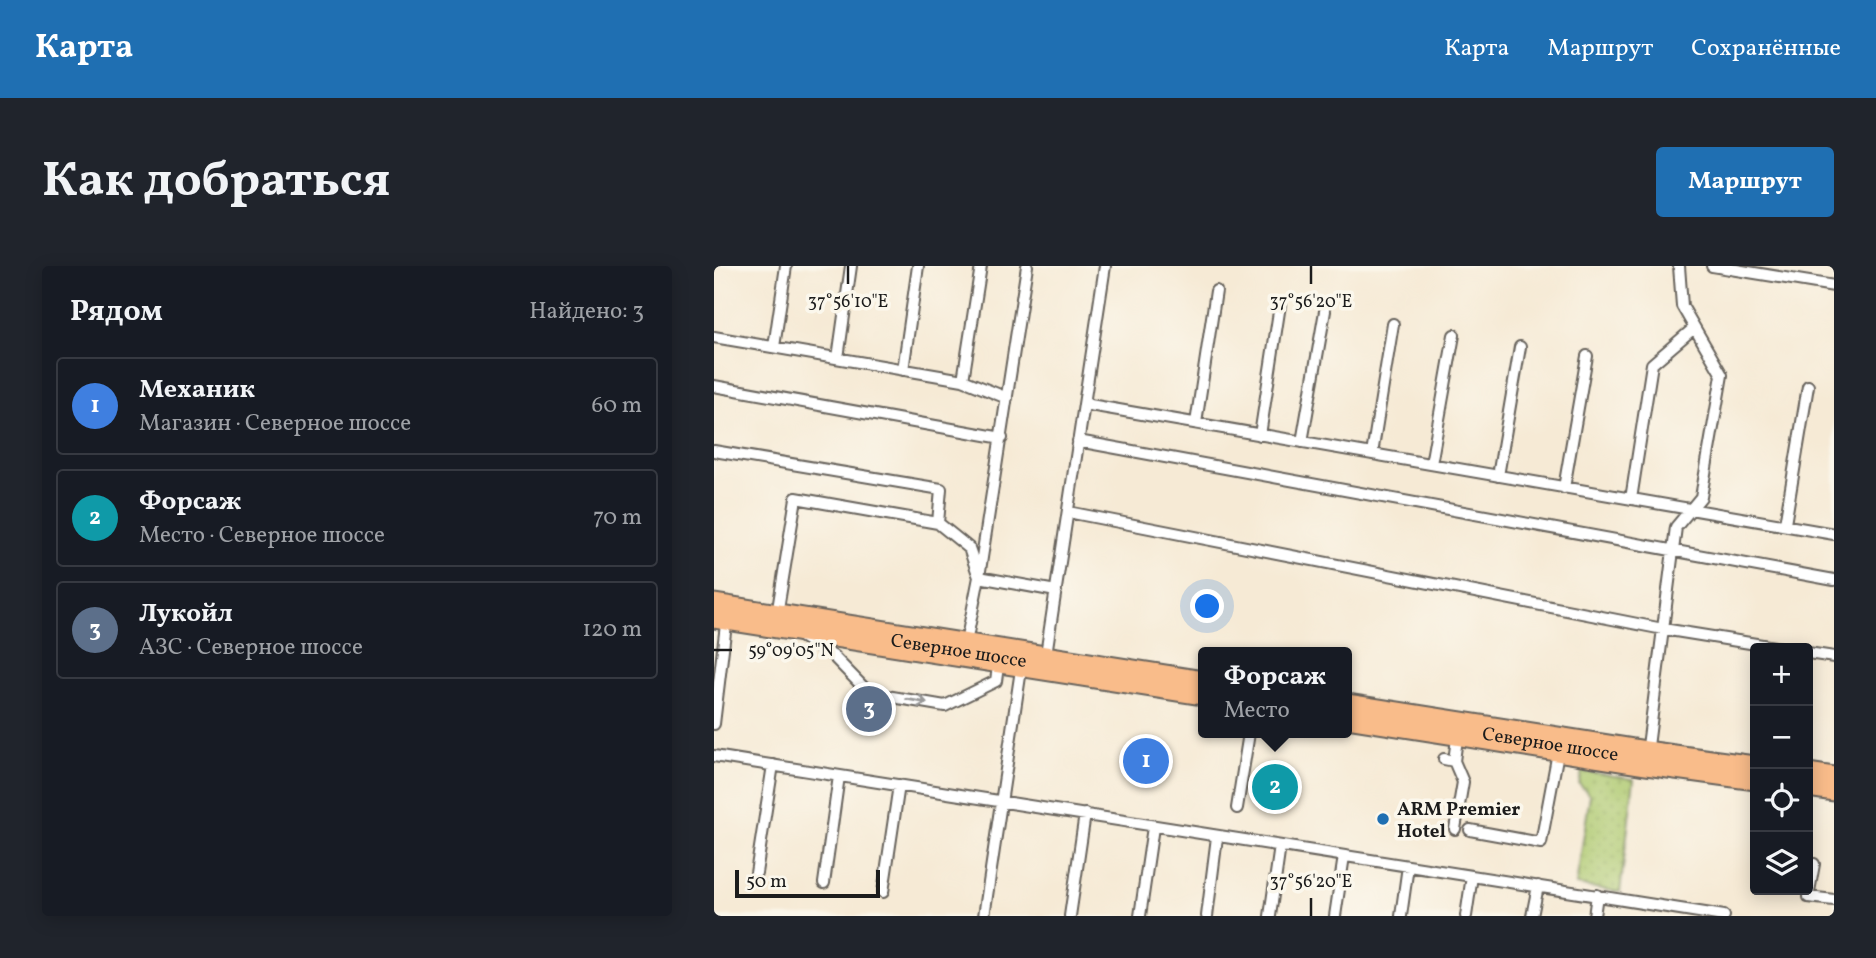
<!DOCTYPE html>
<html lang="ru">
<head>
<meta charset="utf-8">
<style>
	body { margin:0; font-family:Vollkorn,serif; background:#20242c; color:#f1f3f6 }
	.controls { position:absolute; right:21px; bottom:21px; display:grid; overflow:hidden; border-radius:7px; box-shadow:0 4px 18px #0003 }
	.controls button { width:63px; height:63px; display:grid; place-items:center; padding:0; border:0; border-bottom:2px solid #363941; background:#171b24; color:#f1f3f6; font:35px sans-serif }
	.scale { position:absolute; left:21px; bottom:18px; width:145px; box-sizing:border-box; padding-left:7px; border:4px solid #1c1c1c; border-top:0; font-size:19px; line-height:24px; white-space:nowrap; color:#1c1c1c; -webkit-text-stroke:5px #fbf7ec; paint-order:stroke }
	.you { position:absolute; left:494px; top:341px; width:24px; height:24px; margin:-18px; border:5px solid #fff; border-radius:50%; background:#1a73e8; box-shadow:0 0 0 10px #1a73e833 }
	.badge { display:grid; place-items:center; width:46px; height:46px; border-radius:50%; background:#1f6fb2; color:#fff; font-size:23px; font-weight:700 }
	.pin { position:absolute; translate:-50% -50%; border:4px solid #fff; box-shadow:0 2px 7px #0006 }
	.popup { position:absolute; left:484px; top:381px; width:154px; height:91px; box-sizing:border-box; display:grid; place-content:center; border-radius:7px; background:#171b24; filter:drop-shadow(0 2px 5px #0005); font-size:23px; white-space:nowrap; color:#9ea1a6 }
	.popup b { font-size:26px; color:#f1f3f6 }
	.popup::after { content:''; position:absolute; left:50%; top:100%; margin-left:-14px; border:14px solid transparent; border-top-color:#171b24 }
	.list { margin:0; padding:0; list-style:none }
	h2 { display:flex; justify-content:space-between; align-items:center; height:91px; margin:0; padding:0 28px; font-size:30px }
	h2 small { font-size:23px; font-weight:400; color:#9ea1a6 }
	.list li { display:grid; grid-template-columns:46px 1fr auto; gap:21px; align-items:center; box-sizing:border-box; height:98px; margin:0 14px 14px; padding:0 14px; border:2px solid #363941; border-radius:7px }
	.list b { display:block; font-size:26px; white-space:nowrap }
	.list p { margin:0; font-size:23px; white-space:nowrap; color:#9ea1a6 }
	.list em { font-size:23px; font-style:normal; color:#9ea1a6 }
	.icon { flex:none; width:38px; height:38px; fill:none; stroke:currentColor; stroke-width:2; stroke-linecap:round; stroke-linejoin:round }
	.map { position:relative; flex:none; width:1120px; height:650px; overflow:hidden; border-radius:7px }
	header { display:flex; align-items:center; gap:42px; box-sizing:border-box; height:98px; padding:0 35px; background:#1f6fb2; color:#fff }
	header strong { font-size:33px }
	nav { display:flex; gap:38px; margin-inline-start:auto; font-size:24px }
	.intro { display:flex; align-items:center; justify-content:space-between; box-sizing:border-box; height:168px; padding:0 42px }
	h1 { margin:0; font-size:49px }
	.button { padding:18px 32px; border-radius:7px; background:#1f6fb2; color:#fff; font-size:24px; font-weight:700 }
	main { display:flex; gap:42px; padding:0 42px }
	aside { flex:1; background:#171b24; border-radius:7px; box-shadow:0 4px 18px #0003 }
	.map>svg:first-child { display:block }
	.grass { fill:url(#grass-dots); stroke:#657246; stroke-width:2 }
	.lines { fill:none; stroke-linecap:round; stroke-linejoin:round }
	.lane-casing { stroke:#68645d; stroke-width:14 }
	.primary-casing { stroke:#68645d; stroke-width:37 }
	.lane { stroke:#fff; stroke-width:10 }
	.primary { stroke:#f9bc8a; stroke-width:33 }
	.oneway { stroke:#999 }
	.ticks { fill:none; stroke:#1c1c1c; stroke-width:2.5 }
	.poi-dot { fill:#1f6fb2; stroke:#fbf7ec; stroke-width:2.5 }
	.labels { text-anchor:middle; stroke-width:7; stroke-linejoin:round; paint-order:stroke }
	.street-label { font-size:19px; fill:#1c1c1c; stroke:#fbf7ec }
	.poi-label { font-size:19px; font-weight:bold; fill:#1c1c1c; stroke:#fbf7ec; text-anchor:start }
	.ticks-label { font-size:18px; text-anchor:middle; fill:#1c1c1c; stroke:#fbf7ec; stroke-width:7; stroke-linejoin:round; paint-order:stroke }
</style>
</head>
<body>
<header>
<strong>Карта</strong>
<nav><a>Карта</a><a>Маршрут</a><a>Сохранённые</a></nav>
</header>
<div class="intro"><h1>Как добраться</h1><a class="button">Маршрут</a></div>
<main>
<aside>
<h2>Рядом<small>Найдено: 3</small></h2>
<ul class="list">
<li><span class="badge" style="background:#3f7fe0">1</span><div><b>Механик</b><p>Магазин · Северное шоссе</p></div><em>60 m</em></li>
<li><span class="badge" style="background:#0f9aa8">2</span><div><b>Форсаж</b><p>Место · Северное шоссе</p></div><em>70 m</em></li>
<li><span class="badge" style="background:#5c6f8a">3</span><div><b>Лукойл</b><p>АЗС · Северное шоссе</p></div><em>120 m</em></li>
</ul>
</aside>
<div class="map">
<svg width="1120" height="650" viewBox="0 0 1120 650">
	<defs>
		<pattern id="grass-dots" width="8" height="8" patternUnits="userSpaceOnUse" patternTransform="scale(1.75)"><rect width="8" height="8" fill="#aec96f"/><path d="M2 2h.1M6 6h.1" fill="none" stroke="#95ac60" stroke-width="1.8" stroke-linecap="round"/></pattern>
	</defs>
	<rect width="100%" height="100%" fill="#fbf7ec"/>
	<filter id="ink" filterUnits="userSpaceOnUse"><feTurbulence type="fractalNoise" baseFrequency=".0143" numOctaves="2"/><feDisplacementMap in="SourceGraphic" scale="14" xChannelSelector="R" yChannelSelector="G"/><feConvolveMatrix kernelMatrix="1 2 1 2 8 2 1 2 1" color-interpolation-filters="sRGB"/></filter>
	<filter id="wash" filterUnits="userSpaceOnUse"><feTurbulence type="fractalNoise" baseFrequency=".00686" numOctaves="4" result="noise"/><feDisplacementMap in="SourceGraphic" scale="28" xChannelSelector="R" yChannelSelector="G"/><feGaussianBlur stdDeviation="1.57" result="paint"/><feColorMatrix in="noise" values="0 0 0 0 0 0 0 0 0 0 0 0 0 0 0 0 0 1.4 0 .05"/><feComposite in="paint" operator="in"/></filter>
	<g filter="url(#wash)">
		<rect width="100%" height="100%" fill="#f6ead5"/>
		<path class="grass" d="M 868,505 L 920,513 L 906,626 L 862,619 L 876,529 L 865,518 Z"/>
	</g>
	<g filter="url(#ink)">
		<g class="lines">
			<defs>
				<path id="lane" d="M 998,0 L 1120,20
					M 0,71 L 249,114 L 293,132
					M 60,81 L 72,0
					M 124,92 L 137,0
					M 189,104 L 204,0
					M 249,114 L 267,0
					M 0,120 L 288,172
					M 370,138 L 1120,268
					M 482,157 L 502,25
					M 546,169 L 566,39
					M 364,175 L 1120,314
					M 588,176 L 611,45
					M 0,185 L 227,223 L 224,257
					M 658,188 L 679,58
					M 717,198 L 740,69
					M 784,210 L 806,81
					M 850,222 L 873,90
					M 917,233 L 938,98 L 980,62
					M 354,246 L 949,363 L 1067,382
					M 1071,258 L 1094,120
					M 63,349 L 82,232 L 224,257 L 255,282 L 265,311 L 342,325
					M 86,370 L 119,390 L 155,427 L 231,440 L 282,415 L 285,393
					M 251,382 L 265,311 L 313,0
					M 1094,387 L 1120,391
					M 331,395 L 391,0
					M 0,458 L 13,350
					M 933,488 L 962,261 L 987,231 L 1008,109 L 968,40 L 965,0
					M 0,490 L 1010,650
					M 730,493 L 740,495 L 744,465
					M 740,495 L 749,516 L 741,563
					M 523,542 L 535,467
					M 756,564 L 827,577 L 845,481
					M 1100,598 L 1094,631 L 1120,634
					M 42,607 L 59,499
					M 110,617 L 125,510
					M 169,626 L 185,519
					M 270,650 L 308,397
					M 356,650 L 371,548
					M 426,650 L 439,561
					M 493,650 L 503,571
					M 556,650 L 566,580
					M 621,650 L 630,590
					M 687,650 L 694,600
					M 752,650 L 758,610
					M 818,650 L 824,620
					M 880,650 L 883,629"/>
				<g id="primary">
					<path id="s1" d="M 0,345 L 489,422"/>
					<path id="s2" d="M 633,445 L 932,492 L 1041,507"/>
					<path d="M 1094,514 L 1120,518"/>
				</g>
			</defs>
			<use href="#lane" class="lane-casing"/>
			<use href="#primary" class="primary-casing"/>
			<use href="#lane" class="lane"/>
			<use href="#primary" class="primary"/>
		</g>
		<defs><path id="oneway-shaft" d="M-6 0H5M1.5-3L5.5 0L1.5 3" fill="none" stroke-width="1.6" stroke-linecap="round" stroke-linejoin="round" transform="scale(1.75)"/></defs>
		<use class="oneway" href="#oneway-shaft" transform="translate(203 435) rotate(10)"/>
	</g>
	<path class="ticks" d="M 134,0 L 134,18M 597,0 L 597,18M 0,384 L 18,384M 597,632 L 597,650"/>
	<circle class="poi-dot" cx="669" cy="553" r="7"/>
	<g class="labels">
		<g class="street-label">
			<text dy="7" stroke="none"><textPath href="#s1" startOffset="248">Северное шоссе</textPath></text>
			<text dy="7" stroke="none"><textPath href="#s2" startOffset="206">Северное шоссе</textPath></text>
		</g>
		<g class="poi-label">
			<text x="683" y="549">ARM Premier<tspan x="683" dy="22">Hotel</tspan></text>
		</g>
	</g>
	<g class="ticks-label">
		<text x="134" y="41">37°56'10"E</text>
		<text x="597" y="41">37°56'20"E</text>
		<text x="77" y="390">59°09'05"N</text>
		<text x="597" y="621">37°56'20"E</text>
	</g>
</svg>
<div class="controls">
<button>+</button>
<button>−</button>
<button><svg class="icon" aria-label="locate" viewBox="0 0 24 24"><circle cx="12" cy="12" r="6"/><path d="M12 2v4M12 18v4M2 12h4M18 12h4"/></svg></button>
<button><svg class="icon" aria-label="layers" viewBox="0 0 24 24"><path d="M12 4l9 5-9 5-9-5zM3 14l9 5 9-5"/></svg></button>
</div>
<div class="scale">50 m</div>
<div class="you"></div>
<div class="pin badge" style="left:432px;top:495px;background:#3f7fe0">1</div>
<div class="pin badge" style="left:561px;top:521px;background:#0f9aa8">2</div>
<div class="popup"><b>Форсаж</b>Место</div>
<div class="pin badge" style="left:155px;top:443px;background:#5c6f8a">3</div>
</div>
</main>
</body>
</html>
